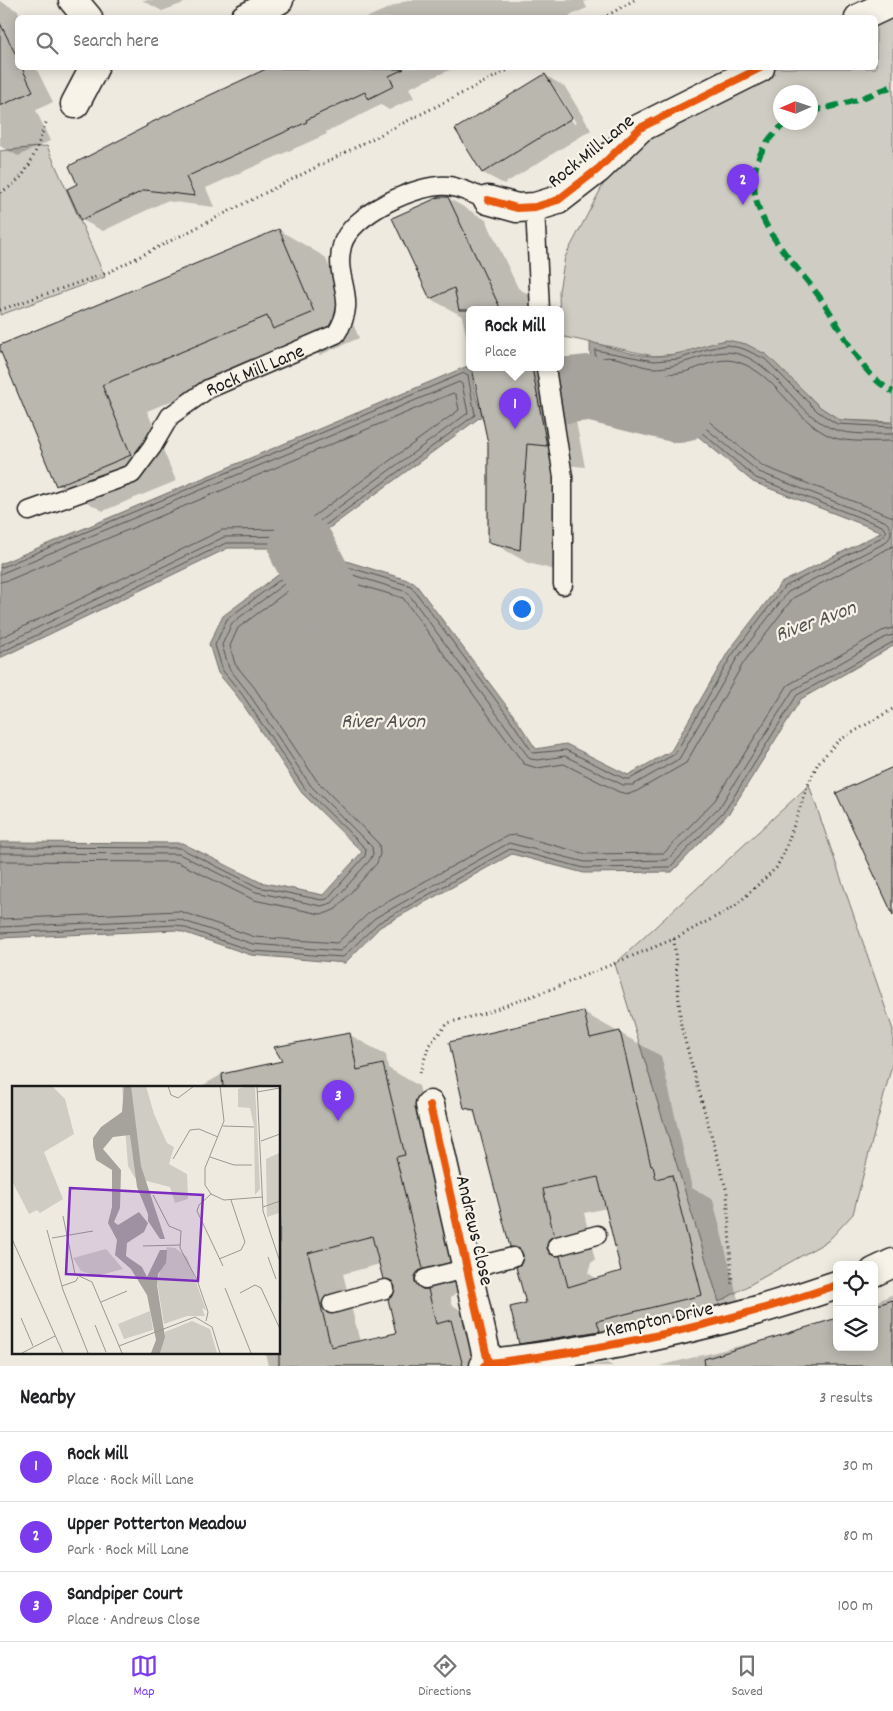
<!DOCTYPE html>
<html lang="en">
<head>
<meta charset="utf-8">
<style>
	body { margin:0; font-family:Dekko,sans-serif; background:#f2f2f2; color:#202124 }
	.controls { position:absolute; right:15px; bottom:15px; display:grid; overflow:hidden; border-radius:8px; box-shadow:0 2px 12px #0003 }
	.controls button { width:45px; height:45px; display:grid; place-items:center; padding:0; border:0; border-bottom:1px solid #e0e0e0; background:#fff; color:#202124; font:25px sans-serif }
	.compass { position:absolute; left:773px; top:85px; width:45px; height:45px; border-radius:50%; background:#fff; box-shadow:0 2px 12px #0003; rotate:267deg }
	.you { position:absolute; left:521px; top:608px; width:18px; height:18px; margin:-12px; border:4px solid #fff; border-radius:50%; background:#1a73e8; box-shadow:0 0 0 8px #1a73e833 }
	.badge { display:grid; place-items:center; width:32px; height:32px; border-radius:50%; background:#7c3aed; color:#fff; font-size:16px; font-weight:700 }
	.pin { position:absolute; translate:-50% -41px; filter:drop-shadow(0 1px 2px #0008) }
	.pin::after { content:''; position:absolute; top:26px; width:18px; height:15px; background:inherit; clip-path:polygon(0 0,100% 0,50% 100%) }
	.popup { position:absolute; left:466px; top:306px; width:98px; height:65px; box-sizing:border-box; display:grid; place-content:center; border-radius:8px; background:#fff; filter:drop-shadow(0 1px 4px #0005); font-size:16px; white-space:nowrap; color:#757577 }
	.popup b { font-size:19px; color:#202124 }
	.popup::after { content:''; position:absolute; left:50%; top:100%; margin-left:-10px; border:10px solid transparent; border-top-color:#fff }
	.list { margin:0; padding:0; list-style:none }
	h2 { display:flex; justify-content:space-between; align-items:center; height:65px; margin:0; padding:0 20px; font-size:21px }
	h2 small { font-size:16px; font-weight:400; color:#757577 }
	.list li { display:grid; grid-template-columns:32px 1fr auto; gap:15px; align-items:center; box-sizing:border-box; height:70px; padding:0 20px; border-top:1px solid #e0e0e0 }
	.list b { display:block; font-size:19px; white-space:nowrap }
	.list p { margin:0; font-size:16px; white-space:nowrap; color:#757577 }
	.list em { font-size:16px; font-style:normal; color:#757577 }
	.icon { flex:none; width:28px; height:28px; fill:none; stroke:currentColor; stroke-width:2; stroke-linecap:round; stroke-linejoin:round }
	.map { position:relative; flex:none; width:893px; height:1366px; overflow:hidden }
	.search { position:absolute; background:#fff; box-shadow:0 2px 12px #0003; left:15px; right:15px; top:15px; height:55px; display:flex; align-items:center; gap:12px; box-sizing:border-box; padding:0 18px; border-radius:8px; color:#757577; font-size:19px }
	.sheet { height:275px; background:#fff }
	nav { display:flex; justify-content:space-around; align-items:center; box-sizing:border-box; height:70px; border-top:1px solid #e0e0e0; background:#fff; font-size:14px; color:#757577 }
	nav a { display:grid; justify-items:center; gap:2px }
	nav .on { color:#7c3aed }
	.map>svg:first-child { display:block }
	.green { fill:#cfccc3; stroke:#767470; fill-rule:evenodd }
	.water { fill:#a6a39d; stroke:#6f6d69 }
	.shadow { fill:#0003; fill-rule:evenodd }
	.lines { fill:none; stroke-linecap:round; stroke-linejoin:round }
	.shore { stroke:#535250; stroke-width:1 }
	.river { stroke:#a6a39d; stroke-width:66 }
	.building { fill:#bab7af; stroke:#1c1c1c; fill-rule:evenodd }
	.service-casing { stroke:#1c1c1c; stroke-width:21 }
	.minor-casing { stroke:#1c1c1c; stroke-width:31 }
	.path { stroke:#1c1c1c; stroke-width:3; stroke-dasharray:1 4; stroke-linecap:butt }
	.service { stroke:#f7f3e8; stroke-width:18 }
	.minor { stroke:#f7f3e8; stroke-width:28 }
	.quiet { stroke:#00873e; stroke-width:6; stroke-dasharray:12 6; stroke-linecap:butt }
	.cycleway-casing { stroke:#f7f3e8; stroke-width:11 }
	.cycleway { stroke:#e8590c; stroke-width:8 }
	.labels { text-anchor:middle; stroke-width:4.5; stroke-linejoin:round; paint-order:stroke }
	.street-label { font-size:20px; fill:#1c1c1c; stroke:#f7f3e8 }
	.water-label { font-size:21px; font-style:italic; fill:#535250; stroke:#f7f3e8 }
	.inset-road { fill:none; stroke:#9a9892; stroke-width:1 }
	.view { fill:#7b2cbf; fill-opacity:0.15; stroke:#7b2cbf; stroke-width:2.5 }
	.inset-edge { fill:none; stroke:#1c1c1c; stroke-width:2.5 }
</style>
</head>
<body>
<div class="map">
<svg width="893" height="1366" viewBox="0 0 893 1366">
	<rect width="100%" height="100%" fill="#eeeae0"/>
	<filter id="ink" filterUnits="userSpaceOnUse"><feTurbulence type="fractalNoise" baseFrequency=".02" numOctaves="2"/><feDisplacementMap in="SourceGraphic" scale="10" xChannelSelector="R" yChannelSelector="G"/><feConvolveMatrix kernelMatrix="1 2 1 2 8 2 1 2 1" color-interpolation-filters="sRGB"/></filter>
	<g filter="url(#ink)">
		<path class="green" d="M 893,12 L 893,422 L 840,420 L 820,407 L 677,354 L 654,356 L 560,336 L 559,291 L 565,257 L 603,185 L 624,155 L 647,131 L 774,68 L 876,68 L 876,18 ZM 780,92 L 810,92 L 810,122 L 780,122 Z
			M 47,146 L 105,277 L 0,315 L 0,151 Z
			M 809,785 L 893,1030 L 893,1061 L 853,1214 L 828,1241 L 719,1302 L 615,964 Z"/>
		<path class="water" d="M 727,340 L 746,344 L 767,355 L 820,407 L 840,420 L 893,423 L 893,646 L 801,699 L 730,812 L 672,872 L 584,873 L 512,854 L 380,927 L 345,963 L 251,955 L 177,930 L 0,938 L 0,842 L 182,843 L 260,882 L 323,895 L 362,852 L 302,793 L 238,697 L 218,673 L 209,644 L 223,616 L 282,572 L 317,552 L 414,582 L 514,716 L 536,749 L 566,744 L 628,775 L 671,751 L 728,652 L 781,583 L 882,532 L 753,482 L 693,432 L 610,411 L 591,411 L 590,342 C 610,347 634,356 655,356 C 680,357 703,344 727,340 Z
			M 470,365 L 476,397 L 483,415 L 302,548 L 228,548 L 0,658 L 0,564 Z"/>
		<path class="shadow" d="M 142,0 L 192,0 L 162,11 Z
			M 407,0 L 588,0 L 584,2 L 587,8 L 565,18 L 366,18 Z
			M 0,1 L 18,11 L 21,18 L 18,18 L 18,68 L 36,68 L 53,102 L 36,110 L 50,141 L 18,156 L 0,146 Z
			M 273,68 L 454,68 L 409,88 L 414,98 L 389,110 L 381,105 L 326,132 L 327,134 L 206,188 L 214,207 L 166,201 L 103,231 L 82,220 L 68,189 L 79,185 L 149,127 L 148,125 Z
			M 545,75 L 565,87 L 591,130 L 504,184 L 483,173 L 457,130 ZM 554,91 L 557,91 L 576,123 L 574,124 Z
			M 448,198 L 486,220 L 518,288 L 554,310 L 470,310 L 470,354 L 462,316 L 431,299 L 394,219 Z
			M 279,230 L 325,257 L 359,338 L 320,355 L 304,346 L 147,411 L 176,481 L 103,511 L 57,485 L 0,346 Z
			M 560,341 L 585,467 L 565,465 L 559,571 L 528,563 L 489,541 L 490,443 L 473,368 L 560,368 Z
			M 584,1013 L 661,1056 L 692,1188 L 713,1200 L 743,1319 L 638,1344 L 640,1354 L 561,1366 L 520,1343 L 527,1304 L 522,1265 L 524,1253 L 511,1246 L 476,1114 L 465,1108 ZM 607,1208 L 623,1272 L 597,1279 L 588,1273 L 591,1263 L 595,1260 L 584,1213 Z
			M 350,1035 L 386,1055 L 388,1068 L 419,1086 L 440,1176 L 431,1178 L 459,1290 L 451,1297 L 451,1304 L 464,1312 L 493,1366 L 268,1366 L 265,1352 L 279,1352 L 279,1087 L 200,1087 L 221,1075 L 284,1062 ZM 380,1264 L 384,1278 L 396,1285 L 394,1297 L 397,1334 L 360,1342 L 343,1274 Z
			M 893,1294 L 893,1366 L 659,1366 L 755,1342 L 874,1347 L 880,1306 L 878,1301 Z
			M 607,1363 L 613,1366 L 586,1366 Z"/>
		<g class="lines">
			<path class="shore" d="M 893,441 C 878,441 846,443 832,437 C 794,421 777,374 738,362 C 716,355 700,370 679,373 C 655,376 635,371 612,366 L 609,368 L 611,392 L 700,414 L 763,466 L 893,517
				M 0,568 L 464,373 L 468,375 L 475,415 L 301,543 L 226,543 L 0,653
				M 0,574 L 459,382 L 462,384 L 468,413 L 299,536 L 224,537 L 0,646
				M 0,582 L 9,580 L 453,393 L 456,395 L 459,410 L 296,529 L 222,530 L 0,638
				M 0,847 L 180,848 L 258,887 L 322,900 L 327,899 L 365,856 L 366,849 L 306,790 L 242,694 L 223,671 L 215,645 L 227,619 L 285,576 L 318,558 L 411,586 L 510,719 L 533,753 L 566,750 L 625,779 L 630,779 L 675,754 L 732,655 L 784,587 L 882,537 L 886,532 L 882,526 L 756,478 L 695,427 L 612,406 L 597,406 L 595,350 L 654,361 L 679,359 L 707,349 L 727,345 L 744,349 L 765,359 L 817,411 L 837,424 L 893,427
				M 0,853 L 179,854 L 256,892 L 321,906 L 332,903 L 370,860 L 373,854 L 372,847 L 311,786 L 247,691 L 229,668 L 222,645 L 232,623 L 288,581 L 318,564 L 407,592 L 530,759 L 538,760 L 565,756 L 623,785 L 633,785 L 679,759 L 737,658 L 788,592 L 885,543 C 893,536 893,526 884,521 L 759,472 L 697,421 L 603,399 L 602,358 C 617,354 637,367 653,368 C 684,369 712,344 742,355 C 780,369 799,418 836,430 C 850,435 878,434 893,434
				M 0,861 L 177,862 L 254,900 L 320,914 L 327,913 L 336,909 L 377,863 L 380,854 L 379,844 L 317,781 L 254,687 L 235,664 L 230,646 L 238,628 L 293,587 L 319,573 L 403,598 L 524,764 L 537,768 L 564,764 L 619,792 L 629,794 L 637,791 L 686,763 L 744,662 L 793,598 L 893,546
				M 0,919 L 179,911 L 255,937 L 337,943 L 371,911 L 507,836 L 516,835 L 586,854 L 664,853 L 715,800 L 788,685 L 882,631 L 893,628
				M 0,927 L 178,919 L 253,944 L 340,951 L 375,918 L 509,843 L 585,862 L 667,860 L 721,805 L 793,690 L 886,637 L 893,635
				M 0,933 L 177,925 L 252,951 L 343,957 L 378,923 L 510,849 L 584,868 L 670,867 L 726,809 L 797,695 L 893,642"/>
			<path class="river" d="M 550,392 L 588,388 L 679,410
				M 302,548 L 350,639"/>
		</g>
		<path class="building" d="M 0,23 L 18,59 L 18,68 L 22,68 L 33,91 L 0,106 Z
			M 268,68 L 404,69 L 389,76 L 394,86 L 368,99 L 365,92 L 306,120 L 307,122 L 186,177 L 195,196 L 145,190 L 81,220 L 67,189 L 77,184 L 69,166 L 147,126 L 146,125 Z
			M 545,74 L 572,118 L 482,173 L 455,129 Z
			M 439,197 L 448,197 L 501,310 L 459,310 L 454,288 L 430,299 L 392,218 Z
			M 279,229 L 314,312 L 273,329 L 267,316 L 102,385 L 131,455 L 56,486 L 0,350 L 0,345 Z
			M 472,368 L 532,368 L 547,446 L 527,444 L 520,550 L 488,542 L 488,443 Z
			M 893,767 L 893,915 L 836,793 Z
			M 584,1011 L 590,1038 L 620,1031 L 651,1166 L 653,1166 L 656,1179 L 672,1175 L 702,1295 L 597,1321 L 600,1331 L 519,1344 L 510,1307 L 526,1303 L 516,1267 L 521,1264 L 523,1255 L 520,1249 L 510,1247 L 474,1110 L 464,1108 L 449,1042 ZM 598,1177 L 621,1271 L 568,1287 L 560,1256 L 550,1254 L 547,1248 L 549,1239 L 554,1236 L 543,1189 Z
			M 350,1033 L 357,1070 L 383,1064 L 405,1155 L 396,1157 L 423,1269 L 415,1276 L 415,1282 L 422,1289 L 428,1289 L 436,1324 L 451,1320 L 463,1366 L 279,1366 L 279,1087 L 223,1087 L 222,1074 L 282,1061 L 274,1047 ZM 372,1236 L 383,1279 L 392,1281 L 395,1287 L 393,1296 L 388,1299 L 396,1333 L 331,1347 L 308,1253 Z
			M 893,1300 L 893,1366 L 705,1366 L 704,1359 L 837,1318 L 837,1347 L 874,1347 L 874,1306 Z"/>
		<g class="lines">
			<defs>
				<g id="service">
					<path d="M 535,207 L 540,310"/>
					<path d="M 546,368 L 563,477 L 563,585"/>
					<path id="s1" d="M 29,511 L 132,474 L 152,447 L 170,416 L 208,389 L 336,334 C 360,298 333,281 342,246 C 349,215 419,182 449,186 C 462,188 475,195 488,200"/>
					<path d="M 557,1246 L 597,1235"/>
					<path d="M 425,1279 L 513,1257"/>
					<path d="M 332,1304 L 385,1289"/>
				</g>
				<path id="minor" d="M 73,0 L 88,18
					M 245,18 L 279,0
					M 859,18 L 893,2
					M 75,104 L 94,68
					M 488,200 L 517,208 L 535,207 L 558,200 L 598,169 L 640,128 L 760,68
					M 430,1105 L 489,1366
					M 874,1272 L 893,1263
					M 484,1366 L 489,1363 C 607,1350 724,1324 837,1285"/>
			</defs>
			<use href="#service" class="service-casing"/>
			<use href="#minor" class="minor-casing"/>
			<path class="path" d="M 603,18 L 634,0
				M 0,192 C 30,180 36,148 47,120
				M 0,310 L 109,272 L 512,68
				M 674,939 L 681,1026 L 727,1192 L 732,1284
				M 420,1073 L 429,1045 L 448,1023 L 485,1013 L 554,988 L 674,939 L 734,907 L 776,868 L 784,853 L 808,785 L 818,763 L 838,741 L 893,709"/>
			<use href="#service" class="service"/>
			<use href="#minor" class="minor"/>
			<path class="quiet" d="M 810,112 L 857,100 L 893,86
				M 788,122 C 774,131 765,143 759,157 C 737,213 794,260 824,303 C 844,333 860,374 893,392"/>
			<defs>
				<path id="cycleway" d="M 488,200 L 517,208 L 535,207 L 558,200 L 598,169 L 640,128 L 760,68
					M 430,1105 L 489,1366
					M 484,1366 L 489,1363 C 607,1350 724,1324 837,1285"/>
			</defs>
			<use href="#cycleway" class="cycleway-casing"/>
			<use href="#cycleway" class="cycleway"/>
		</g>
	</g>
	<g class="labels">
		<g class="street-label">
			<text transform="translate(590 150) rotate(-39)" y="7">Rock Mill Lane</text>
			<text dy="7" stroke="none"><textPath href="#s1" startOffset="276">Rock Mill Lane</textPath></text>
			<text transform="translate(476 1230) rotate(77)" y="7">Andrews Close</text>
			<text transform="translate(659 1318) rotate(-12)" y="7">Kempton Drive</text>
		</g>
		<g class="water-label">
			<text transform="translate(815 620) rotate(-20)" y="7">River Avon</text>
			<text x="383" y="727">River Avon</text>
		</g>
	</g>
	<g transform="translate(12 1086)">
		<rect width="268" height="268" fill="#eeeae0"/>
		<path d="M 0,0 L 40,0 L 53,13 L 62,48 L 32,66 L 51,113 L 28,127 L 25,124 L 17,128 L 0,95 ZM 110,0 L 134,0 L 142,28 L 155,57 L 162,61 L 157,78 L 175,88 L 176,113 L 163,117 L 158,101 L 123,92 L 116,80 ZM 235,0 L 243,0 L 248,103 L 243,109 L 242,40 L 238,22 L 226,21 L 226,3 ZM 267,67 L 267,127 L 255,131 L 254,73 ZM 155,161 L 163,162 L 175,171 L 194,224 L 190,222 L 193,230 L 175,230 L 152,238 L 145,196 ZM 94,163 L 111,183 L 85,190 L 69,185 L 61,172 ZM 138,225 L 141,244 L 112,253 L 106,238 ZM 180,235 L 198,243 L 205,267 L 148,267 L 153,246 Z" fill="#cfccc3"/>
		<path d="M 112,0 L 119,0 L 129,80 L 153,153 L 148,153 L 136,135 L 136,128 L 125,101 L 118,49 L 101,51 L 91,63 L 109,84 L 108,122 L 102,136 L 106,139 L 127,126 L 136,137 L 132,146 L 115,157 L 114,170 L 130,181 L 135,191 L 148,164 L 155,164 L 154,177 L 146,188 L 145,199 L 153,251 L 148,267 L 139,267 L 144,254 L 135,209 L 119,183 L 103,169 L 105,154 L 96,137 L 100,121 L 100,84 L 84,74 L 81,60 L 81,52 L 89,41 L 110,26 Z" fill="#a6a39d"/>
		<path class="inset-road" d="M 156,0 L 159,9 L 166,12 L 182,0M 208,0 L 212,35 L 193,82 L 193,99 L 199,108 L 212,114 L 251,111M 245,0 L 251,125 L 268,176M 245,6 L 268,2M 211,40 L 242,41M 249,55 L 268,48M 198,71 L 222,79 L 240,79M 161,73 L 178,44 L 187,43 L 206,51M 199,108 L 187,119 L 185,125 L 211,180M 141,109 L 157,140 L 169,145 L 168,162 L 185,194 L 196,226 L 194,235M 251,121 L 268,115M 51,130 L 63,188 L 80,196 L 110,267M 35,144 L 51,204 L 76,267M 40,152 L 81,145M 0,153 L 51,267M 131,160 L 168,159M 256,171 L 264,193M 207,173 L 229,164 L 233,156 L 219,114M 243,199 L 249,202 L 268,243M 50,200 L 64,195 L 66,191M 213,202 L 239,267M 228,207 L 243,199M 89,216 L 115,205M 9,232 L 21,260M 83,239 L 94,266M 107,260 L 183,231 L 200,241 L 208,267M 10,267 L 43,250"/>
		<path class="view" d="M 58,102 L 191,109 L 186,195 L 54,188 Z"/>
		<rect width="268" height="268" class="inset-edge"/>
	</g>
</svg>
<div class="controls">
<button><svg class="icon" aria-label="locate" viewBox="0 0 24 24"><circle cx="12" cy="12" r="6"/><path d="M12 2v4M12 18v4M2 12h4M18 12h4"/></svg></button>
<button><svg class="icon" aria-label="layers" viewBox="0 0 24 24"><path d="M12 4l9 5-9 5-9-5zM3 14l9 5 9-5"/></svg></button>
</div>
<svg class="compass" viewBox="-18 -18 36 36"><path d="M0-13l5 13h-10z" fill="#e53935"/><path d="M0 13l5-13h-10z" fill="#757577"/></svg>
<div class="you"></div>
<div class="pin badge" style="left:515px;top:429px">1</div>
<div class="popup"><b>Rock Mill</b>Place</div>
<div class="pin badge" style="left:743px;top:205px">2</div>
<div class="pin badge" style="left:338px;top:1121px">3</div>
<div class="search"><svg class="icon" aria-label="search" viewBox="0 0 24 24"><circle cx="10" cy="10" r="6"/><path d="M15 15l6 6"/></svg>Search here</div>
</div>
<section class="sheet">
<h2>Nearby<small>3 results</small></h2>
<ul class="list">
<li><span class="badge">1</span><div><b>Rock Mill</b><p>Place · Rock Mill Lane</p></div><em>30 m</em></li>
<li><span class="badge">2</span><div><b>Upper Potterton Meadow</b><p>Park · Rock Mill Lane</p></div><em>80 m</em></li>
<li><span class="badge">3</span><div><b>Sandpiper Court</b><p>Place · Andrews Close</p></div><em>100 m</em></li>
</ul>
</section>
<nav>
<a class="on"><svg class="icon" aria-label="map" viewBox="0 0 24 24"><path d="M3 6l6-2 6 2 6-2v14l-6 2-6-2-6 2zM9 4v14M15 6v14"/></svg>Map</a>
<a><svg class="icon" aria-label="directions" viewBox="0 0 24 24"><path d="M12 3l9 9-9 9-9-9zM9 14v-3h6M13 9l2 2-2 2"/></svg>Directions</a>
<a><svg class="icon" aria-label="saved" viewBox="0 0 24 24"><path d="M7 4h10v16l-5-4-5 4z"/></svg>Saved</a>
</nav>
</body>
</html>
